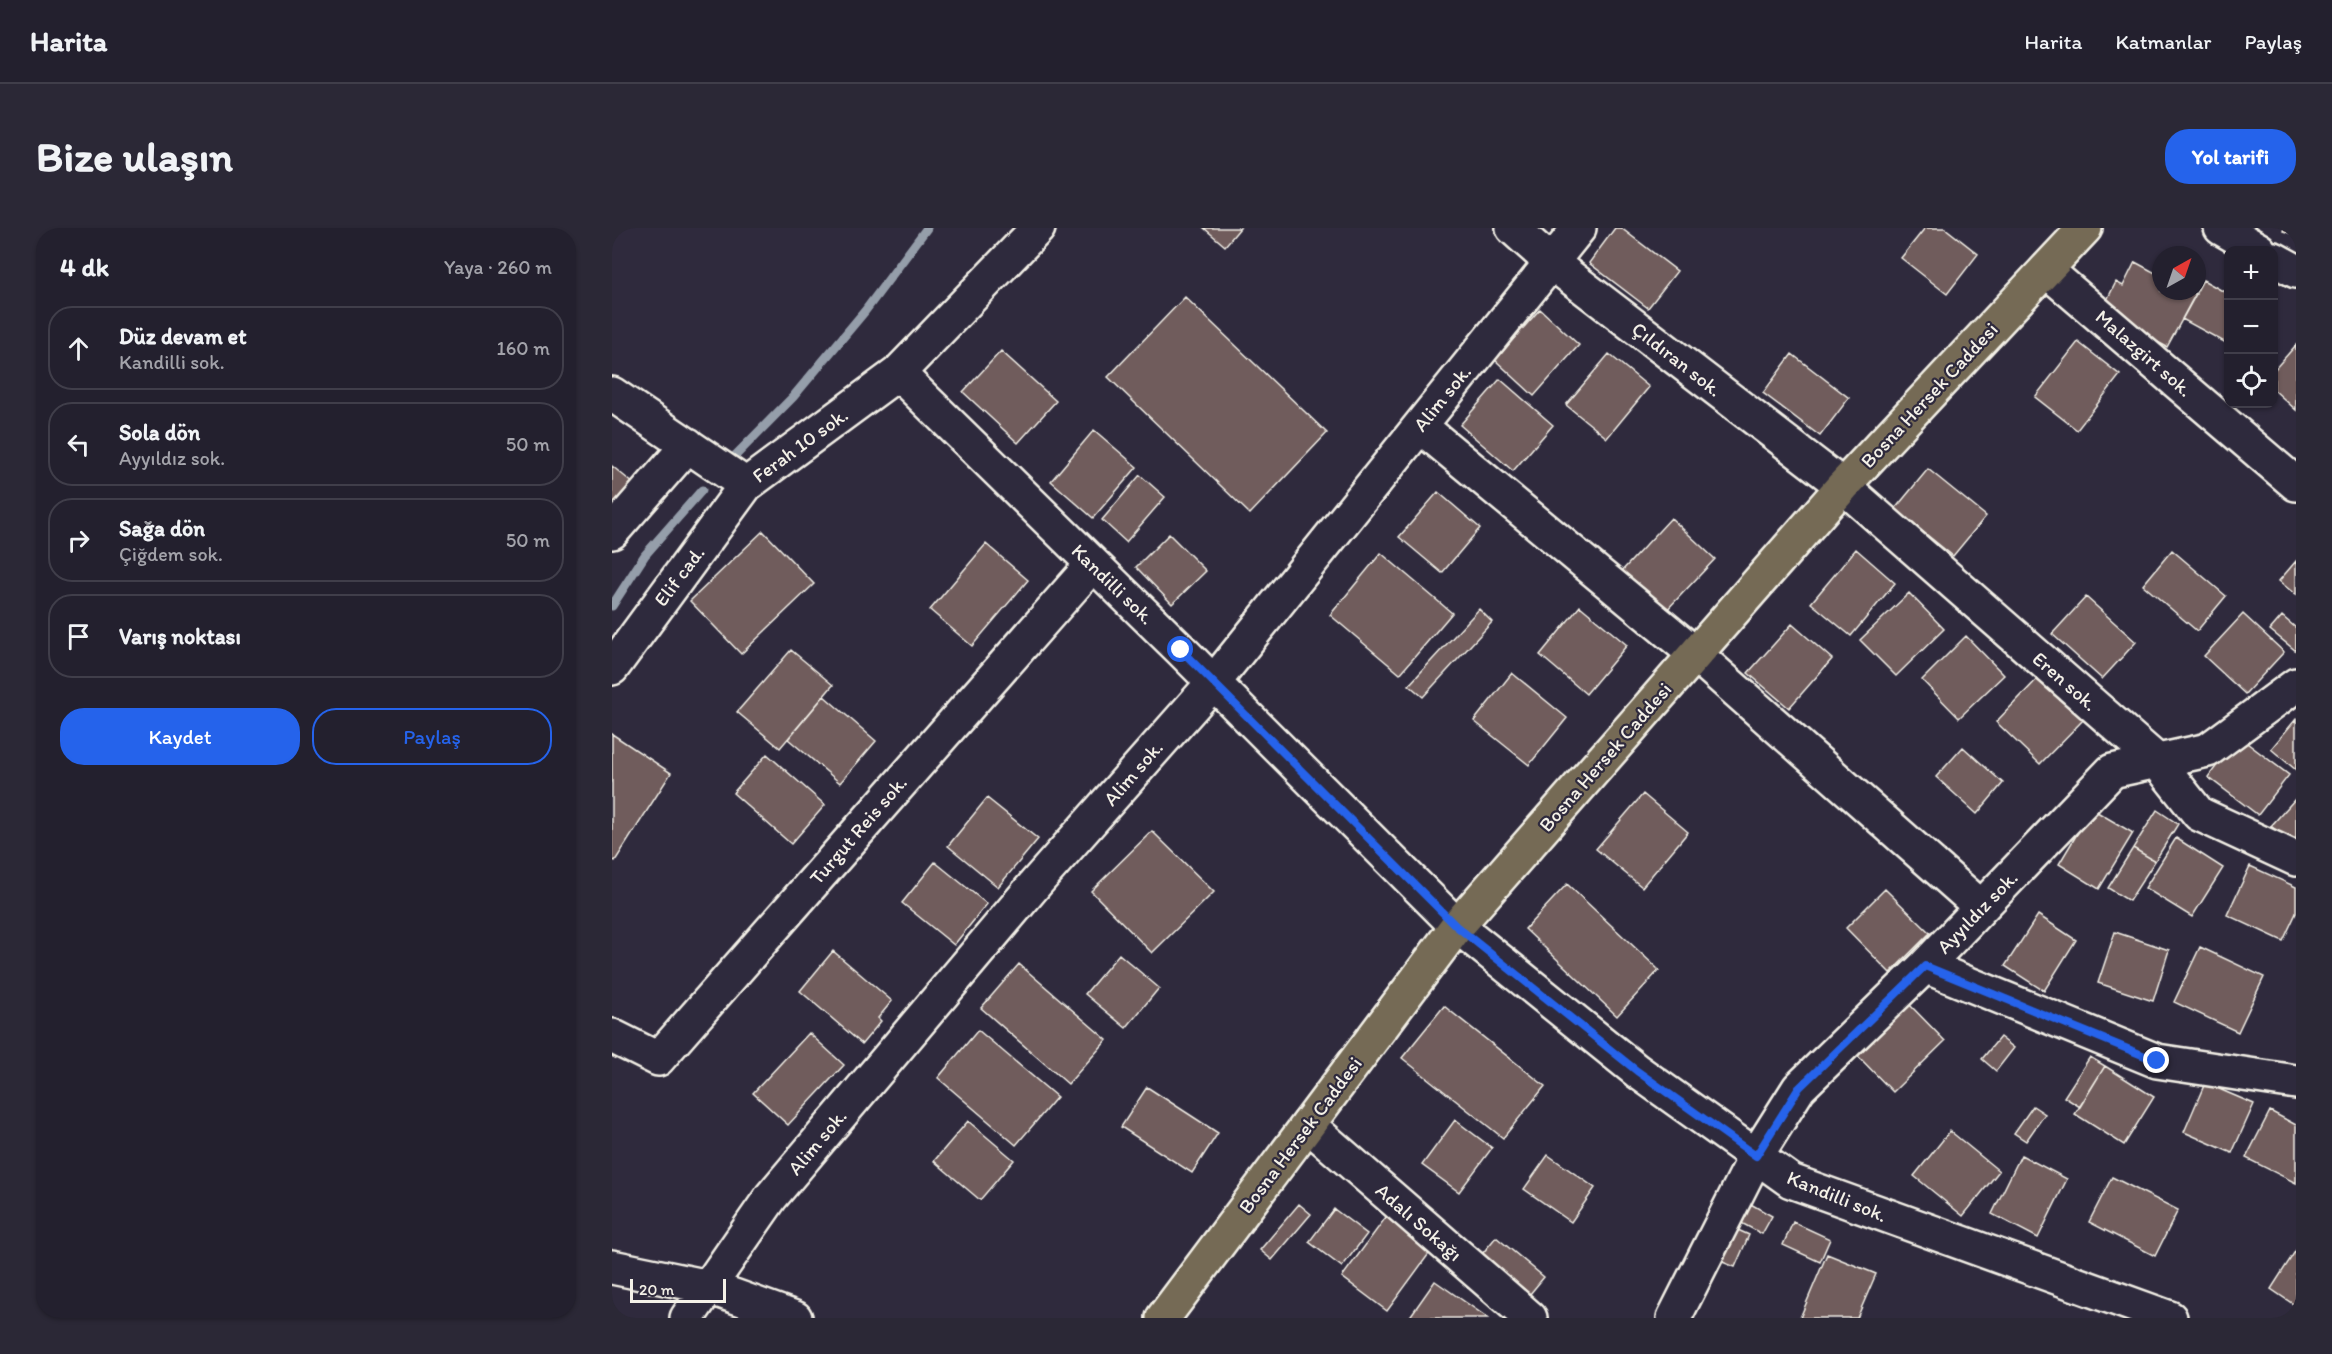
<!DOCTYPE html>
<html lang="tr">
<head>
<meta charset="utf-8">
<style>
	body { margin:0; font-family:Itim,sans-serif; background:#2b2836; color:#f1f3f6 }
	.controls { position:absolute; right:18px; top:18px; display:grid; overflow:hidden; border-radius:12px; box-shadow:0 2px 4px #0004 }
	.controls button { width:54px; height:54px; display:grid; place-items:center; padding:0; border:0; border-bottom:2px solid #403e4a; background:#23202e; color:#f1f3f6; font:30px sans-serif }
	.compass { position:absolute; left:1540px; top:18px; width:54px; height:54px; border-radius:50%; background:#23202e; box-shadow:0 2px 4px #0004; rotate:40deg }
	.scale { position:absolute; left:18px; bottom:15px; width:96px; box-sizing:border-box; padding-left:6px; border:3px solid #f4f1e8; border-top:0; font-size:16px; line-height:21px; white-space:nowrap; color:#f4f1e8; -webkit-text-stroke:4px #2f2a3d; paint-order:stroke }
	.stop { position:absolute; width:18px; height:18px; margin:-14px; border:4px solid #2563eb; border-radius:50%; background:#fff }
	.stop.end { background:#2563eb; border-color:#fff; box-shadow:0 2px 6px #0008 }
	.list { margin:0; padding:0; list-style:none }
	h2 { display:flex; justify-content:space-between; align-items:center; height:78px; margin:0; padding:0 24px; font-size:26px }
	h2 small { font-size:20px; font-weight:400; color:#a3a3aa }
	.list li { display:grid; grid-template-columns:39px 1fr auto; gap:18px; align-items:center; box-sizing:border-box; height:84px; margin:0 12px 12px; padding:0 12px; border:2px solid #403e4a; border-radius:24px }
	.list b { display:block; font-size:22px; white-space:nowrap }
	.list p { margin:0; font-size:20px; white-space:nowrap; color:#a3a3aa }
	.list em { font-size:20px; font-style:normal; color:#a3a3aa }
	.actions { display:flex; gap:12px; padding:18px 24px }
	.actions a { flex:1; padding:14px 0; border:2px solid #2563eb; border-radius:24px; text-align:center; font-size:21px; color:#2563eb }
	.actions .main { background:#2563eb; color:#fff }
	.icon { flex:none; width:33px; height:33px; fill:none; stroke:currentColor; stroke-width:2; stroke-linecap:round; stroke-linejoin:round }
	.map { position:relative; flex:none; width:1684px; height:1090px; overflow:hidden; border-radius:24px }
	header { display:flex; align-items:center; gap:36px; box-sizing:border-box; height:84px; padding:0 30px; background:#23202e; border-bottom:2px solid #403e4a }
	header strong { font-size:28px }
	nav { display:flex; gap:33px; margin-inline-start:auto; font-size:21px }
	.intro { display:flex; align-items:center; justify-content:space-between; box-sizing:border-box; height:144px; padding:0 36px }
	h1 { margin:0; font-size:42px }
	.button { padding:15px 27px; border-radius:24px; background:#2563eb; color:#fff; font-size:21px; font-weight:700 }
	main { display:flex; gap:36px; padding:0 36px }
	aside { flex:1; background:#23202e; border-radius:24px; box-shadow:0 2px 4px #0004 }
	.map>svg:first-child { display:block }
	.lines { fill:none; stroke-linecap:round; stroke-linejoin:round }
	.stream { stroke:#959eaa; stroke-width:9 }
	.building { fill:#6f5b5c; stroke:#f4f1e8; stroke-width:1.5 }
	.minor-casing { stroke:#f4f1e8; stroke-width:38 }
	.major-casing { stroke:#f4f1e8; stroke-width:38 }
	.minor { stroke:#2f2a3d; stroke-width:33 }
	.major { stroke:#746b55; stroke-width:33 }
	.route { stroke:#2563eb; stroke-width:8 }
	.labels { text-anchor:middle; stroke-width:4.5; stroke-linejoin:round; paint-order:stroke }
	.street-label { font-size:20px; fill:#f4f1e8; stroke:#2f2a3d }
</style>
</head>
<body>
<header>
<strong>Harita</strong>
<nav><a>Harita</a><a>Katmanlar</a><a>Paylaş</a></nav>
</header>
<div class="intro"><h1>Bize ulaşın</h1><a class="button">Yol tarifi</a></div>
<main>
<aside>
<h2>4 dk<small>Yaya · 260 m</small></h2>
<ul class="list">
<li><svg class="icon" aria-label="ahead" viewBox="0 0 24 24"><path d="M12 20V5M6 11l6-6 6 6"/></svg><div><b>Düz devam et</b><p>Kandilli sok.</p></div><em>160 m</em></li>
<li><svg class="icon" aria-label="left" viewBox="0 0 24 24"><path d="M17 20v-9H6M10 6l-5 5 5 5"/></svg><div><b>Sola dön</b><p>Ayyıldız sok.</p></div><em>50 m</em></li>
<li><svg class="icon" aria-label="right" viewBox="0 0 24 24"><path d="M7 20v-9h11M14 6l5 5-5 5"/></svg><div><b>Sağa dön</b><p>Çiğdem sok.</p></div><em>50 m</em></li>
<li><svg class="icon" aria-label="arrive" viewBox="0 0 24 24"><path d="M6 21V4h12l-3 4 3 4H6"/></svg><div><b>Varış noktası</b></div></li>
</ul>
<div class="actions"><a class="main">Kaydet</a><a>Paylaş</a></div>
</aside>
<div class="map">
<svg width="1684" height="1090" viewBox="0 0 1684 1090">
	<rect width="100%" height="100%" fill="#2f2a3d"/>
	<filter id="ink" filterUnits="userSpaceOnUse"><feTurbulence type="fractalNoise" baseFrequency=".0167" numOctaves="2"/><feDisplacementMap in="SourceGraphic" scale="12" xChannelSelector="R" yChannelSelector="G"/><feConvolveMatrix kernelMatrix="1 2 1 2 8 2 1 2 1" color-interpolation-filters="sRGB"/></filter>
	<g filter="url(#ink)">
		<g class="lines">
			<path class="stream" d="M 121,230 L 181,169 L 253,83 L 315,0
				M 0,378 L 33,327 L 90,262"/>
		</g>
		<path class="building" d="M 592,0 L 628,0 L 613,18 Z
			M 1003,0 L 1009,0 L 1065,43 L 1036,80 L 977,35 Z
			M 1313,0 L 1333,0 L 1366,26 L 1335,66 L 1289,30 Z
			M 1672,0 L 1684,0 L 1684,7 L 1671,3 Z
			M 1523,34 L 1549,48 L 1549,63 L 1577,63 L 1584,66 L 1555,119 L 1489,84 L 1504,54 L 1511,58 Z
			M 1591,52 L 1616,66 L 1616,116 L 1570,91 Z
			M 573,69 L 715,205 L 638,286 L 496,149 Z
			M 928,81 L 967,117 L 922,168 L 883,132 Z
			M 1466,114 L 1508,147 L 1465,202 L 1423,169 Z
			M 1684,117 L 1684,182 L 1662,162 L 1662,142 Z
			M 389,123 L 444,173 L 406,215 L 351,164 Z
			M 997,126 L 1037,159 L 995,210 L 954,177 Z
			M 1180,126 L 1237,170 L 1208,208 L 1151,165 Z
			M 888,151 L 941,197 L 901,243 L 848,197 Z
			M 482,202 L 525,239 L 481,290 L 439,253 Z
			M 0,238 L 22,256 L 0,284 Z
			M 1316,241 L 1374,288 L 1341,328 L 1283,281 Z
			M 528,247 L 553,269 L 514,314 L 490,292 Z
			M 826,264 L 868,300 L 830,345 L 787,309 Z
			M 1059,290 L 1103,331 L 1051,386 L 1008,345 Z
			M 151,303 L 202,356 L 129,426 L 78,373 Z
			M 557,306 L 594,343 L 560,376 L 524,339 Z
			M 374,316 L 416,352 L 360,418 L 318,382 Z
			M 1244,321 L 1283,355 L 1239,408 L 1199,375 Z
			M 1560,322 L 1614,368 L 1585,403 L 1531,357 Z
			M 769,325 L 840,385 L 788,446 L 718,387 Z
			M 1684,333 L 1684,367 L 1667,353 Z
			M 1297,365 L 1332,401 L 1284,448 L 1248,412 Z
			M 1474,369 L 1524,414 L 1490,451 L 1440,406 Z
			M 968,378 L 1015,417 L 974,466 L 928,427 Z
			M 867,381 L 880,394 L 811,469 L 797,457 Z
			M 1631,386 L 1672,424 L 1633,466 L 1592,428 Z
			M 1670,388 L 1684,400 L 1684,423 L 1658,402 Z
			M 1180,396 L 1220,431 L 1177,480 L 1136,445 Z
			M 1354,408 L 1392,447 L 1347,490 L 1310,452 Z
			M 179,422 L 221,457 L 168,520 L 125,484 Z
			M 900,445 L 955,490 L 917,537 L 862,493 Z
			M 1431,445 L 1475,488 L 1428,536 L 1384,494 Z
			M 212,468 L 264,513 L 228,555 L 176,511 Z
			M 1684,491 L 1684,542 L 1659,521 Z
			M 0,506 L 59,545 L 3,633 L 0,631 Z
			M 1627,509 L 1677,547 L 1646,587 L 1596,549 Z
			M 1351,519 L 1391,555 L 1365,586 L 1324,549 Z
			M 155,526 L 213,577 L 179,616 L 121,565 Z
			M 1031,566 L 1076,604 L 1030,659 L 984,621 Z
			M 375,570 L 426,611 L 386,659 L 336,618 Z
			M 1684,570 L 1684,620 L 1659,598 Z
			M 1480,581 L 1521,605 L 1487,661 L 1447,636 Z
			M 1545,582 L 1566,596 L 1543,633 L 1521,620 Z
			M 540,603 L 602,664 L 540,725 L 479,663 Z
			M 1564,610 L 1611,640 L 1580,689 L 1533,660 Z
			M 1521,620 L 1543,633 L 1517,673 L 1496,660 Z
			M 323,634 L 375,676 L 342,717 L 290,675 Z
			M 1638,638 L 1684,659 L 1684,685 L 1671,713 L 1615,687 Z
			M 955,656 L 1047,742 L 1005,788 L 913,701 Z
			M 1273,661 L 1318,705 L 1278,745 L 1234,700 Z
			M 1426,687 L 1464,712 L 1432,763 L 1393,738 Z
			M 1503,704 L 1557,722 L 1541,773 L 1486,755 Z
			M 1588,719 L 1652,749 L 1626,804 L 1562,774 Z
			M 221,723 L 280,773 L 266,790 L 269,793 L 250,816 L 188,763 Z
			M 507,726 L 547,760 L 514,800 L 473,766 Z
			M 407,736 L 495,812 L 456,856 L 369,780 Z
			M 1296,775 L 1333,813 L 1281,864 L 1243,825 Z
			M 832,778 L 933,858 L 891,910 L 790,830 Z
			M 366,802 L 445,869 L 404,917 L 326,850 Z
			M 197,805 L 232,837 L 176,897 L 141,865 Z
			M 1388,809 L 1402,820 L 1384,843 L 1370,831 Z
			M 1478,829 L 1493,838 L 1468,879 L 1452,869 Z
			M 1493,838 L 1542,869 L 1512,917 L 1463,886 Z
			M 1593,855 L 1642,876 L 1620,925 L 1572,904 Z
			M 535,859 L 606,905 L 580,945 L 509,899 Z
			M 1421,878 L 1433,886 L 1414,913 L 1402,905 Z
			M 1658,883 L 1684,897 L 1684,955 L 1634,930 Z
			M 843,892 L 880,920 L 847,964 L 810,937 Z
			M 356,893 L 402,932 L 368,972 L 322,933 Z
			M 1338,903 L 1387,943 L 1351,988 L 1302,948 Z
			M 936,927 L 983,960 L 959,994 L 912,961 Z
			M 1409,927 L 1455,951 L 1426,1010 L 1380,986 Z
			M 1500,949 L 1566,982 L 1543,1028 L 1477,994 Z
			M 1128,970 L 1160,988 L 1150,1006 L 1118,989 Z
			M 687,976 L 699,986 L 660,1032 L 648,1022 Z
			M 722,981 L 755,1006 L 730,1039 L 697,1014 Z
			M 774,989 L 819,1023 L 775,1083 L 730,1049 Z
			M 1181,994 L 1218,1011 L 1208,1034 L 1171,1017 Z
			M 1117,998 L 1137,1007 L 1123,1039 L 1103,1031 Z
			M 884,1009 L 932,1049 L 918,1066 L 870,1026 Z
			M 1684,1022 L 1684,1078 L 1659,1061 Z
			M 1215,1026 L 1264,1046 L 1245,1090 L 1188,1090 Z
			M 823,1053 L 876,1090 L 797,1090 Z"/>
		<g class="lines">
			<defs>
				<path id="minor" d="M 901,0 L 940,35 L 1231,258 L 1545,533 L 1587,586 L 1684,631
					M 1609,0 L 1647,22
					M 1662,31 L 1684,43
					M 1434,42 L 1684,256
					M 286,145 L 569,422 L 845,698 L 1025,843 L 1179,953 L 1558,1090
					M 0,166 L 134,257
					M 808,198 L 1083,426 L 1369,679
					M 0,304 L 76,217
					M 0,440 L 134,257 L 286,145 L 426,0
					M 1313,738 L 1545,833 L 1684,854
					M 0,808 L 46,831 L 481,336
					M 696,897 L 918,1090
					M 0,1039 L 97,1059 L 183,1090
					M 75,1090 L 159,969 L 424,655 L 602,454 L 967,0
					M 1062,1090 L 1144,928 L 1187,860 L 1313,738 L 1500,543 L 1596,522 L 1684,457"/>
				<path id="major" d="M 551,1090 L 845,698 L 1231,258 L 1473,0"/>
			</defs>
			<use href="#minor" class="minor-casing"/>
			<use href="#major" class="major-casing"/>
			<use href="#minor" class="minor"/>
			<use href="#major" class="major"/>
		</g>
	</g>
	<g class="lines" filter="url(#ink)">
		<path class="route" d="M 569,422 L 844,698 L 1025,843 L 1144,928 L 1187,860 L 1313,738 L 1545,833"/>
	</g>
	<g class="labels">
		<g class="street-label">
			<text transform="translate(1532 125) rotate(41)" y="7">Malazgirt sok.</text>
			<text transform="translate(1065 131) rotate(38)" y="7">Çıldıran sok.</text>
			<text transform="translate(1317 167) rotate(-47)" y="7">Bosna Hersek Caddesi</text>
			<text transform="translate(830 170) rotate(-51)" y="7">Alim sok.</text>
			<text transform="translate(188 217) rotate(-36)" y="7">Ferah 10 sok.</text>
			<text transform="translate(67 348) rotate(-53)" y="7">Elif cad.</text>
			<text transform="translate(501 356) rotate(44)" y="7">Kandilli sok.</text>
			<text transform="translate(1453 453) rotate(41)" y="7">Eren sok.</text>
			<text transform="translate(993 529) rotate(-49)" y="7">Bosna Hersek Caddesi</text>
			<text transform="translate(521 545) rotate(-49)" y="7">Alim sok.</text>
			<text transform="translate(246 602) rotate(-49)" y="7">Turgut Reis sok.</text>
			<text transform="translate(1365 684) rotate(-46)" y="7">Ayyıldız sok.</text>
			<text transform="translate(688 907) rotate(-53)" y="7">Bosna Hersek Caddesi</text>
			<text transform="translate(205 914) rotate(-50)" y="7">Alim sok.</text>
			<text transform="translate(1225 968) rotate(22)" y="7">Kandilli sok.</text>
			<text transform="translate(807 994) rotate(41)" y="7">Adalı Sokağı</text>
		</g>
	</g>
</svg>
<div class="controls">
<button>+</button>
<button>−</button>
<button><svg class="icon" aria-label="locate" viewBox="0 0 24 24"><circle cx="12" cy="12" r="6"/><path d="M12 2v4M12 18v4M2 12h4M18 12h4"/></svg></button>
</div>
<svg class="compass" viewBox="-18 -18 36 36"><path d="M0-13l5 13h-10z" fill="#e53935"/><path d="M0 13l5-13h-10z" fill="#a3a3aa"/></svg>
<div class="scale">20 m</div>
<div class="stop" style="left:569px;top:422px"></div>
<div class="stop end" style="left:1545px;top:833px"></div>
</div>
</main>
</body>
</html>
